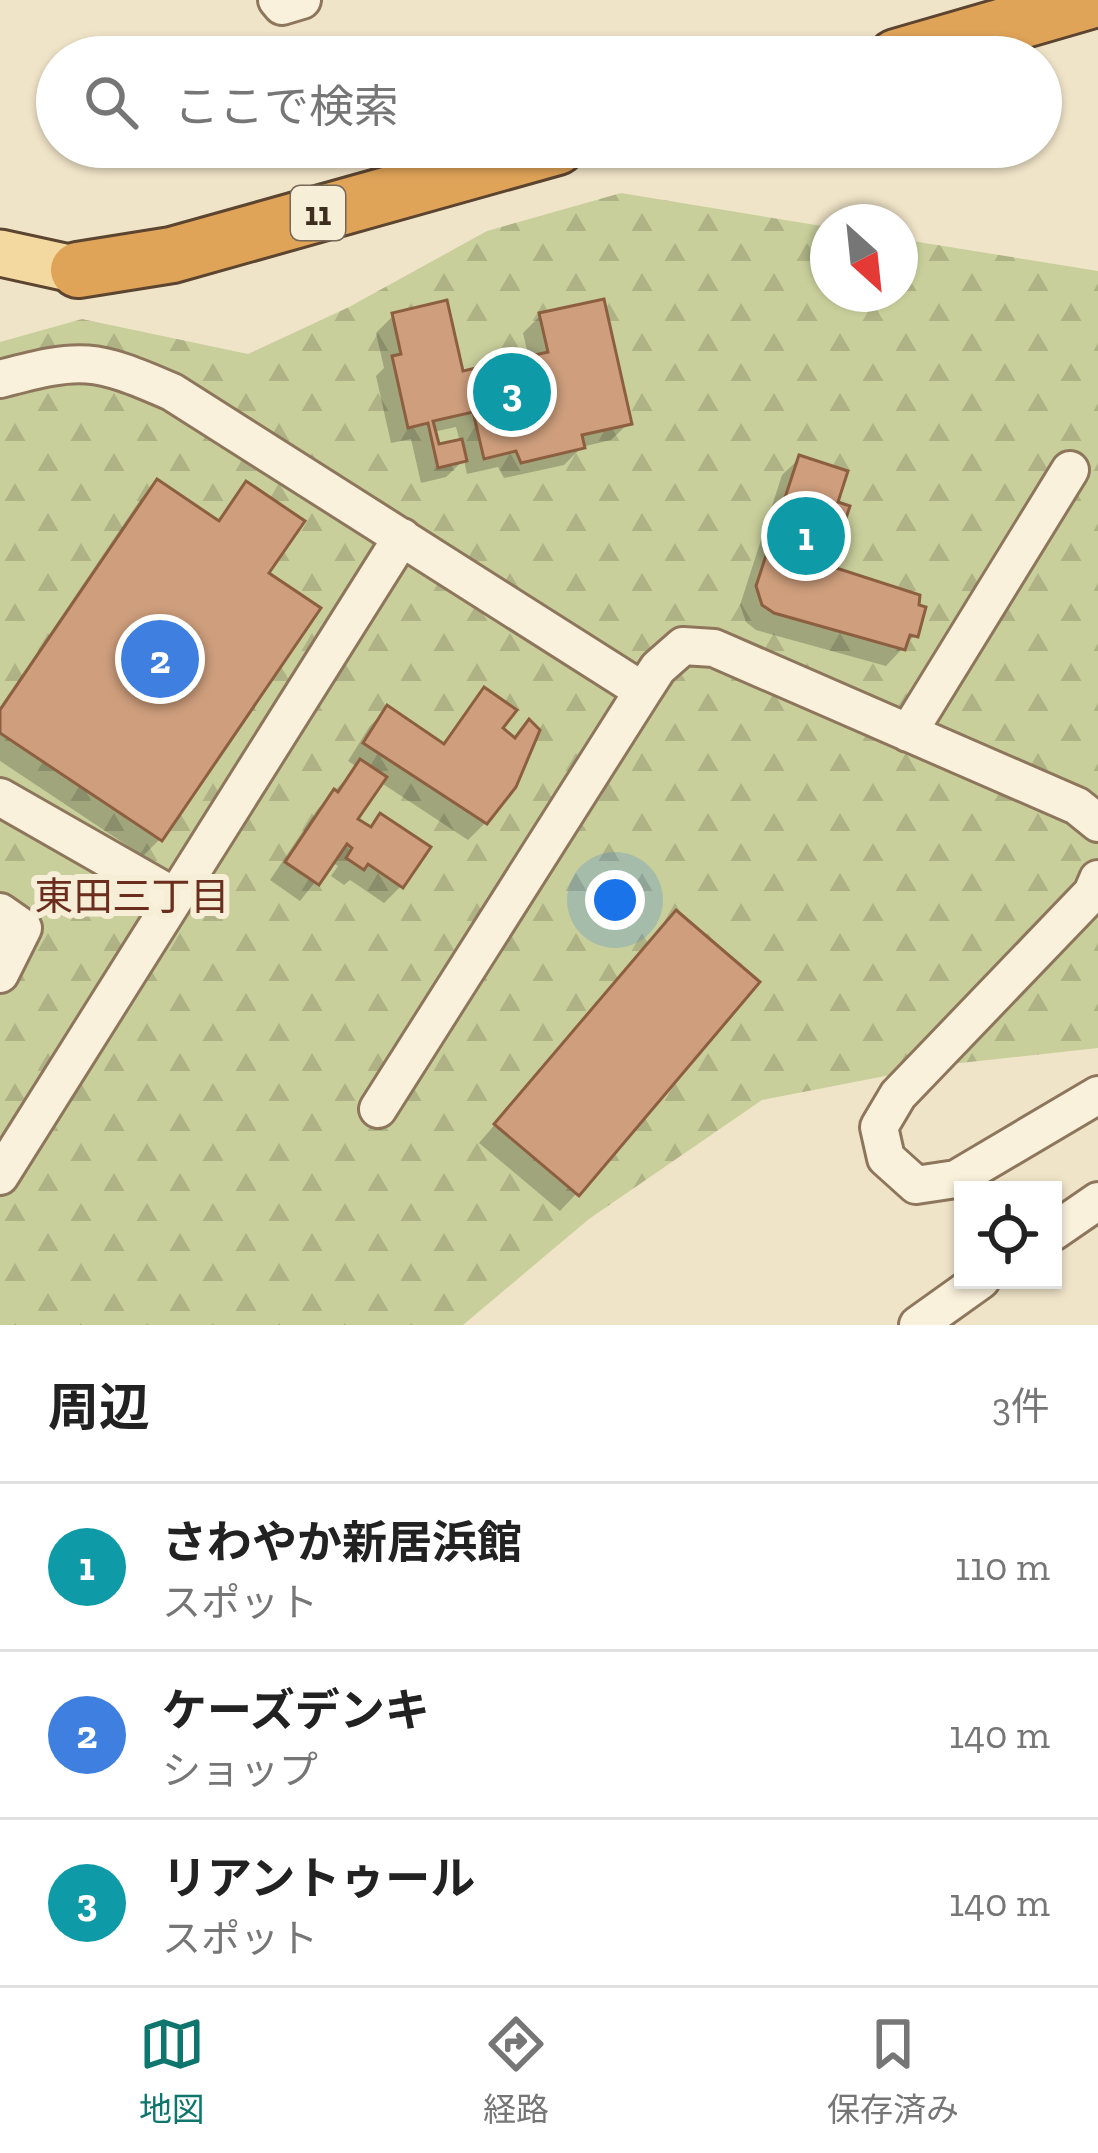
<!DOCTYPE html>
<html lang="ja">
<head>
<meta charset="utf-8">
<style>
	body { margin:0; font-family:"Zilla Slab","Noto Sans JP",serif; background:#f2f2f2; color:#222 }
	.controls { position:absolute; right:36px; bottom:36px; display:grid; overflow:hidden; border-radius:0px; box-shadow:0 3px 9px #0004 }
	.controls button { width:108px; height:108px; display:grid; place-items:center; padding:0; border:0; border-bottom:3px solid #e0e0e0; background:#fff; color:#222; font:60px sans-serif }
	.compass { position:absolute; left:810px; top:204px; width:108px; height:108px; border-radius:50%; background:#fff; box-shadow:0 3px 9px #0004; rotate:153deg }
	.you { position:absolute; left:615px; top:900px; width:42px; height:42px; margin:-30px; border:9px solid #fff; border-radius:50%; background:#1a73e8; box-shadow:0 0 0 18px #1a73e833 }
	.badge { display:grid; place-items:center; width:78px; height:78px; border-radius:50%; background:#0f766e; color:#fff; font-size:39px; font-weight:700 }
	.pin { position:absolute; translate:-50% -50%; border:6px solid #fff; box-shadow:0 3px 12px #0006 }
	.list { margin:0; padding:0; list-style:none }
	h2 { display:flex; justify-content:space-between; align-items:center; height:156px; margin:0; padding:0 48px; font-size:51px }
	h2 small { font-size:39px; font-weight:400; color:#767676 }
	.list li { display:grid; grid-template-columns:78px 1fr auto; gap:36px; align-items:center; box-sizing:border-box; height:168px; padding:0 48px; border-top:3px solid #e0e0e0 }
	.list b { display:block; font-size:45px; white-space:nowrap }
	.list p { margin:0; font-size:39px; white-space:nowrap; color:#767676 }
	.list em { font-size:39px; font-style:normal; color:#767676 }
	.icon { flex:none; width:66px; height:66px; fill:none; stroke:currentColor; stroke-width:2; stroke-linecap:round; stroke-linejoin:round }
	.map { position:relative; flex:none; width:1098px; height:1325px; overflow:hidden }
	.search { position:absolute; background:#fff; box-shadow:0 3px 9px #0004; left:36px; right:36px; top:36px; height:132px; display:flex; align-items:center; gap:30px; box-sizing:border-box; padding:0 42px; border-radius:66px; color:#767676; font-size:45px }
	.sheet { height:660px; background:#fff }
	nav { display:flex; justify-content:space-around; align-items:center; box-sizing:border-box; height:168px; border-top:3px solid #e0e0e0; background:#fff; font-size:33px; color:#767676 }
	nav a { display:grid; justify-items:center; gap:6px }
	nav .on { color:#0f766e }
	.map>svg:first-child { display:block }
	.forest { fill:url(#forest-firs) }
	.shadow { fill:#0003; fill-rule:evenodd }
	.building { fill:#cf9f7d; stroke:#8d5f41; stroke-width:3 }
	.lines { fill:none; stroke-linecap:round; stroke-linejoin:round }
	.minor-casing { stroke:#8d765c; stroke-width:42 }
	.major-casing { stroke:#5b4430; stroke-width:51 }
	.highway-casing { stroke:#5b4430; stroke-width:60 }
	.minor { stroke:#faf1dc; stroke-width:36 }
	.major { stroke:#f3d9a0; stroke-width:45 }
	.highway { stroke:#e0a458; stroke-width:54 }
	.labels { text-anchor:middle; stroke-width:12; stroke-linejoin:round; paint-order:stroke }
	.shield { fill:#f7eed8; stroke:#756857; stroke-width:3 }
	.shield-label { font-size:33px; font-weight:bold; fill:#3d2e20 }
	.neighbourhood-label { font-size:39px; fill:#6b2e1e; stroke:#f7eed8 }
</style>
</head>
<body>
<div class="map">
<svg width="1098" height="1325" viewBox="0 0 1098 1325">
	<defs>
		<pattern id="forest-firs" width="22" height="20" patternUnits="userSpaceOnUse" patternTransform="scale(3)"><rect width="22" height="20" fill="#c9cf9b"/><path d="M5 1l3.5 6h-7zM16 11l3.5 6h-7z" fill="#aeb285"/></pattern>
	</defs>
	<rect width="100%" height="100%" fill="#f0e4c8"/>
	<path class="forest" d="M 621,193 L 828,227 L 828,294 L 900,294 L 900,239 L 1098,271 L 1098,1048 L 942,1065 L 762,1100 L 589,1219 L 463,1325 L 0,1325 L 0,342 L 82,319 L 248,354 L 349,307 L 487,231 Z"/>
	<path class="shadow" d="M 393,316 L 461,375 L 529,359 L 523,333 L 540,316 L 629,423 L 611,440 L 582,447 L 564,465 L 504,478 L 498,467 L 467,474 L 464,460 L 446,477 L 421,483 L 411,439 L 391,443 L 376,376 L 384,368 L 376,333 ZM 456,427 L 460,442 L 437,448 L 433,432 Z
		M 800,458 L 834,504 L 826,567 L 915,635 L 886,666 L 756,630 L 746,622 L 740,605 L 782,475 Z
		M 157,483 L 215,523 L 246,485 L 265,574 L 160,839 L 143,856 L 0,761 L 0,707 L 140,500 Z
		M 484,691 L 499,729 L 512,740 L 529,723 L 485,823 L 468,840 L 380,782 L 354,820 L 368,829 L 381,817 L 401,886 L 384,903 L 350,880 L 344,885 L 331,876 L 338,866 L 331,862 L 300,901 L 270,880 L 317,810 L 357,767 L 348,761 L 370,726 L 387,709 L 441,745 Z
		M 659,932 L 576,1194 L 560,1211 L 479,1143 Z"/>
	<path class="building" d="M 604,299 L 632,424 L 582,435 L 585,448 L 521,463 L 516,451 L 484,459 L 473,412 L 433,421 L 439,444 L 462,439 L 467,461 L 438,468 L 428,423 L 408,428 L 392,356 L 401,354 L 392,313 L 447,300 L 463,371 L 548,352 L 539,313 Z
		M 799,455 L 848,471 L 838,502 L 850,506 L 830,566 L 920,595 L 919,605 L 926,607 L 918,637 L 910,635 L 905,650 L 774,613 L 762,605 L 756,586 Z
		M 157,479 L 219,521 L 246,481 L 305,521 L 269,573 L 321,608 L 162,841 L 0,733 L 0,710 Z
		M 484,687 L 517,710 L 503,728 L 515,738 L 529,719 L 540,730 L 516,787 L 487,824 L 363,743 L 387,705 L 444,744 Z
		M 360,759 L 387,777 L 358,819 L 371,827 L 380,813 L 431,847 L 403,888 L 368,864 L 364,870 L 346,858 L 352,848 L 347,844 L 319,885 L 285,862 L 334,789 L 338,792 Z
		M 676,910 L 760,982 L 579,1196 L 494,1124 Z"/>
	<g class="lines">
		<defs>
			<path id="minor" d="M 277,0 L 282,6 L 302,0
				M 0,379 C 82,357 94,358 172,392 L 643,691
				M 908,733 L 1070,470
				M 0,797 L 175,897
				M 1098,879 L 1092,893 L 898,1095 L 879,1127 L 886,1158 L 916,1185 L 956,1179 L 1098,1095
				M 0,912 L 23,928 L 0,974
				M 378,1109 L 643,691 L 658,668 L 683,646 L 714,648 L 1077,806 L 1098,823
				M 0,1176 L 402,537
				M 1053,1232 L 1098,1201
				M 918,1325 L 981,1280"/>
			<path id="major" d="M 0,253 L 78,270"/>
			<path id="highway" d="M 896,57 L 1093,0
				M 78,270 L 172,255 L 557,147"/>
		</defs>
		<use href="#minor" class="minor-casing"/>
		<use href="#major" class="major-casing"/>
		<use href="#highway" class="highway-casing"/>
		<use href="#minor" class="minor"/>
		<use href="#major" class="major"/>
		<use href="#highway" class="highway"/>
	</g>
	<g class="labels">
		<rect class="shield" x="291" y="186" width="54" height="54" rx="9"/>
		<g class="shield-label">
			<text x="318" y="225">11</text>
		</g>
		<g class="neighbourhood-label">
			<text x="132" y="910">東田三丁目</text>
		</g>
	</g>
</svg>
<div class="controls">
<button><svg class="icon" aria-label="locate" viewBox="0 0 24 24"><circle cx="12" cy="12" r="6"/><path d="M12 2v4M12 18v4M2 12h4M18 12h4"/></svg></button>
</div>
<svg class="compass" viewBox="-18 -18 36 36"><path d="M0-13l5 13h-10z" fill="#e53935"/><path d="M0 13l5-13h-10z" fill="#767676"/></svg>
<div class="you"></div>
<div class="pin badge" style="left:806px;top:536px;background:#0f9aa8">1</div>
<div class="pin badge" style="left:160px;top:659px;background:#3f7fe0">2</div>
<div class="pin badge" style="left:512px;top:392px;background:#0f9aa8">3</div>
<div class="search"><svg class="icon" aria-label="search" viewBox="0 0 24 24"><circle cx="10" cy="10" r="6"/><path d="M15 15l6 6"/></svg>ここで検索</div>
</div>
<section class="sheet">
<h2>周辺<small>3件</small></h2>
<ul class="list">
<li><span class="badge" style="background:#0f9aa8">1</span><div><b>さわやか新居浜館</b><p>スポット</p></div><em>110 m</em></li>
<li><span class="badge" style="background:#3f7fe0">2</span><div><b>ケーズデンキ</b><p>ショップ</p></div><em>140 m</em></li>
<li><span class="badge" style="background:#0f9aa8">3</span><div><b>リアントゥール</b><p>スポット</p></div><em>140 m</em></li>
</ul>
</section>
<nav>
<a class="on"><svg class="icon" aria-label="map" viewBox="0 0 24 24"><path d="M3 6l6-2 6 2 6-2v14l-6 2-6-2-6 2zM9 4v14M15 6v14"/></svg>地図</a>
<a><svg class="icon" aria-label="directions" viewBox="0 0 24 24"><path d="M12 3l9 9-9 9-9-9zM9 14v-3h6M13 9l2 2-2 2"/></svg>経路</a>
<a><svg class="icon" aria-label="saved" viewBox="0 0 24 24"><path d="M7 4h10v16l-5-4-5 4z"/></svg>保存済み</a>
</nav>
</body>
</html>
